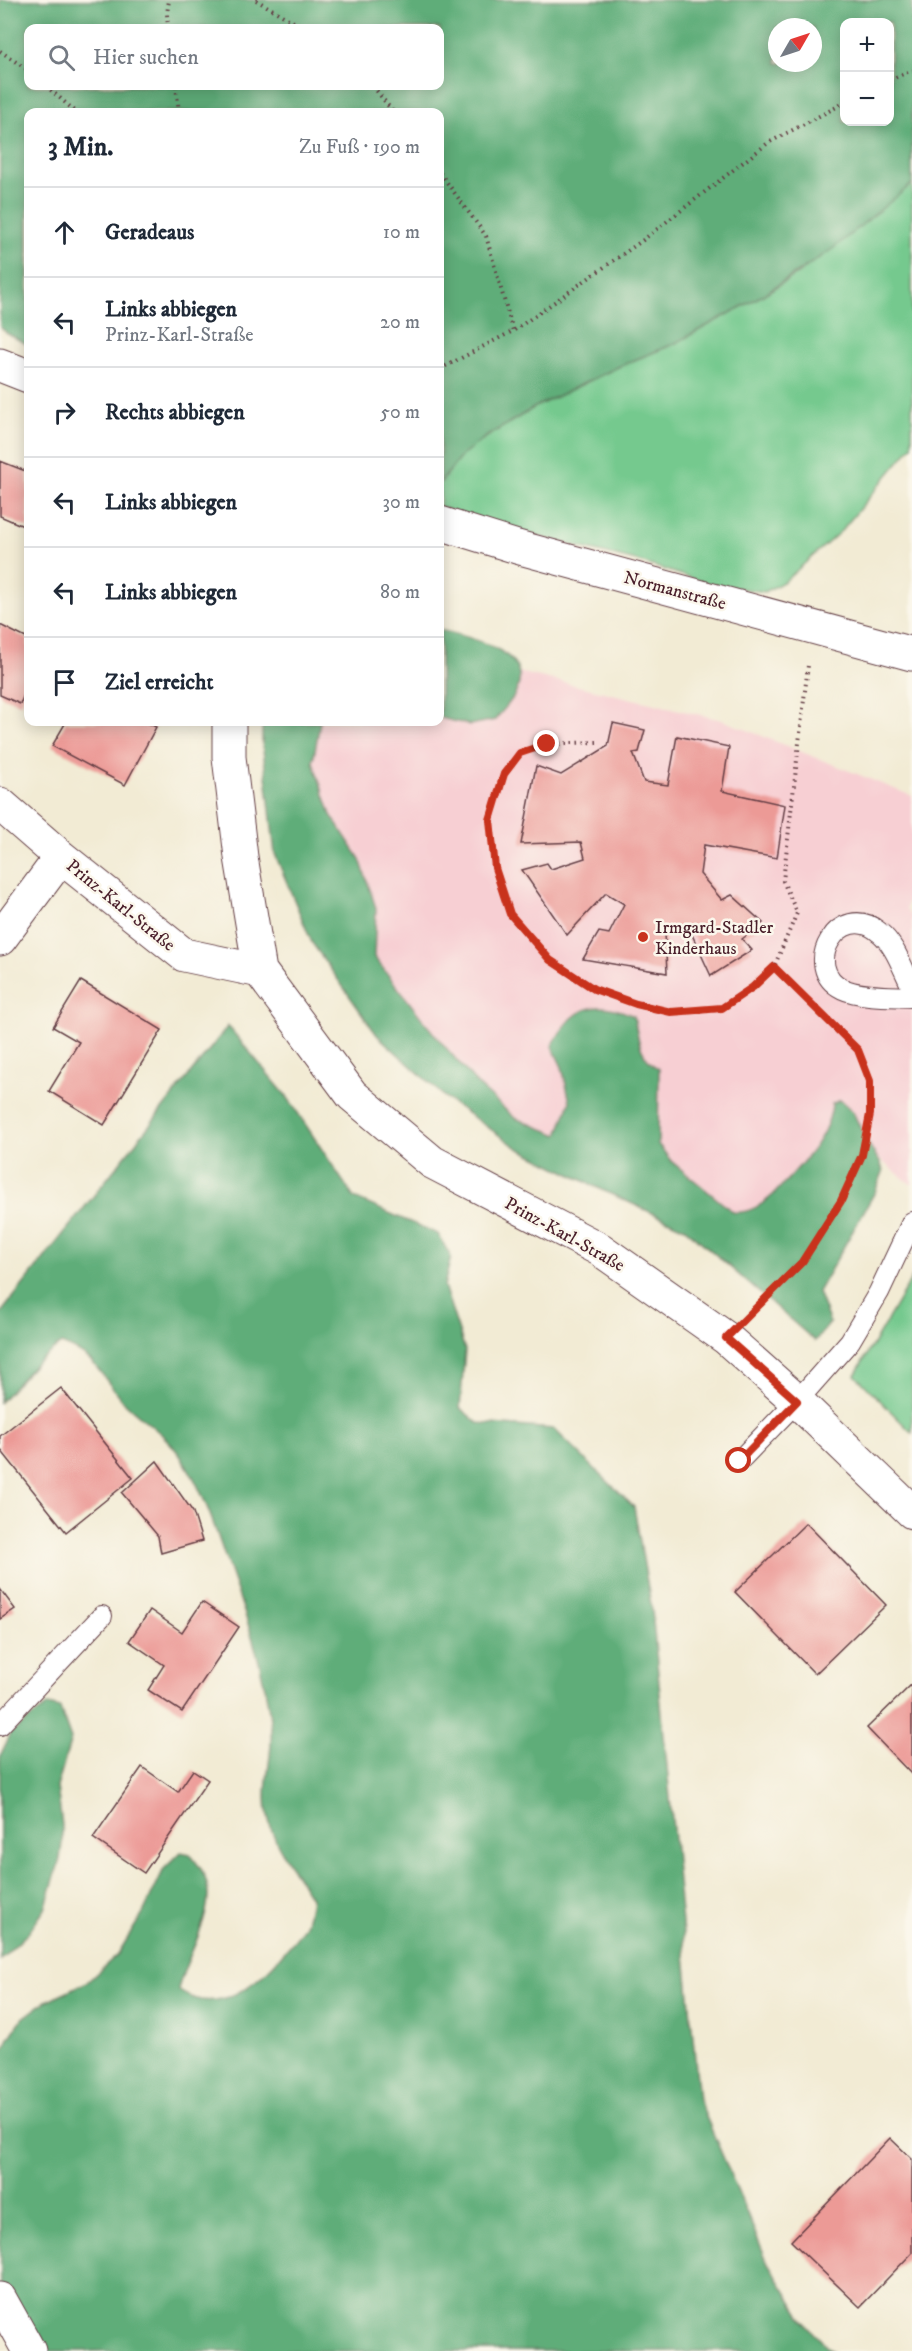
<!DOCTYPE html>
<html lang="de">
<head>
<meta charset="utf-8">
<style>
	body { margin:0; font-family:"IM FELL DW Pica",serif; background:#f2f2f3; color:#1f2937 }
	.controls { position:absolute; right:18px; top:18px; display:grid; overflow:hidden; border-radius:12px; box-shadow:0 3px 15px #0003 }
	.controls button { width:54px; height:54px; display:grid; place-items:center; padding:0; border:0; border-bottom:2px solid #e0e1e3; background:#fff; color:#1f2937; font:30px sans-serif }
	.compass { position:absolute; left:768px; top:18px; width:54px; height:54px; border-radius:50%; background:#fff; box-shadow:0 3px 15px #0003; rotate:51deg }
	.stop { position:absolute; width:18px; height:18px; margin:-14px; border:4px solid #c8321e; border-radius:50%; background:#fff }
	.stop.end { background:#c8321e; border-color:#fff; box-shadow:0 2px 6px #0008 }
	.list { margin:0; padding:0; list-style:none }
	h2 { display:flex; justify-content:space-between; align-items:center; height:78px; margin:0; padding:0 24px; font-size:26px }
	h2 small { font-size:20px; font-weight:400; color:#747a83 }
	.list li { display:grid; grid-template-columns:39px 1fr auto; gap:18px; align-items:center; box-sizing:border-box; height:90px; padding:0 24px; border-top:2px solid #e0e1e3 }
	.list b { display:block; font-size:22px; white-space:nowrap }
	.list p { margin:0; font-size:20px; white-space:nowrap; color:#747a83 }
	.list em { font-size:20px; font-style:normal; color:#747a83 }
	.icon { flex:none; width:33px; height:33px; fill:none; stroke:currentColor; stroke-width:2; stroke-linecap:round; stroke-linejoin:round }
	.map { position:relative; flex:none; width:912px; height:2351px; overflow:hidden }
	.search { position:absolute; background:#fff; box-shadow:0 3px 15px #0003; left:24px; top:24px; width:420px; height:66px; display:flex; align-items:center; gap:15px; box-sizing:border-box; padding:0 21px; border-radius:12px; color:#747a83; font-size:22px }
	.panel { position:absolute; background:#fff; box-shadow:0 3px 15px #0003; left:24px; top:108px; width:420px; height:618px; border-radius:12px }
	.map>svg:first-child { display:block }
	.built { fill:#f7cfd3 }
	.green { fill:#74c98e; stroke:#5f745c; stroke-width:1.5 }
	.forest { fill:#5fad79; stroke:#546652; stroke-width:1.5; fill-rule:evenodd }
	.building { fill:#ec9a96 }
	.lines { fill:none; stroke-linecap:round; stroke-linejoin:round }
	.lane-casing { stroke:#633e44; stroke-width:22 }
	.street-casing { stroke:#633e44; stroke-width:35 }
	.secondary-casing { stroke:#633e44; stroke-width:35 }
	.path { stroke:#633e44; stroke-width:4; stroke-dasharray:1.5 4.5; stroke-linecap:butt }
	.lane { stroke:#fff; stroke-width:20 }
	.street { stroke:#fff; stroke-width:33 }
	.secondary { stroke:#fff; stroke-width:33 }
	.route { stroke:#c8321e; stroke-width:8 }
	.poi-dot { fill:#c8321e; stroke:#fbf7ec; stroke-width:2 }
	.labels { text-anchor:middle; stroke-width:5; stroke-linejoin:round; paint-order:stroke }
	.street-label { font-size:18px; fill:#4a1f2b; stroke:#fbf7ec }
	.poi-label { font-size:18px; fill:#4a1f2b; stroke:#fbf7ec; text-anchor:start }
</style>
</head>
<body>
<div class="map">
<svg width="912" height="2351" viewBox="0 0 912 2351">
	<rect width="100%" height="100%" fill="#fbf7ec"/>
	<filter id="ink" filterUnits="userSpaceOnUse"><feTurbulence type="fractalNoise" baseFrequency=".0167" numOctaves="2"/><feDisplacementMap in="SourceGraphic" scale="12" xChannelSelector="R" yChannelSelector="G"/><feConvolveMatrix kernelMatrix="1 2 1 2 8 2 1 2 1" color-interpolation-filters="sRGB"/></filter>
	<filter id="wash" filterUnits="userSpaceOnUse"><feTurbulence type="fractalNoise" baseFrequency=".008" numOctaves="4" result="noise"/><feDisplacementMap in="SourceGraphic" scale="24" xChannelSelector="R" yChannelSelector="G"/><feGaussianBlur stdDeviation="1.35" result="paint"/><feColorMatrix in="noise" values="0 0 0 0 0 0 0 0 0 0 0 0 0 0 0 0 0 1.4 0 .05"/><feComposite in="paint" operator="in"/></filter>
	<g filter="url(#wash)">
		<rect width="100%" height="100%" fill="#f2ebd4"/>
		<path class="built" d="M 519,672 L 722,720 L 912,796 L 912,887 L 906,909 L 912,917 L 912,1185 L 856,1141 L 773,1195 L 766,1202 L 741,1213 L 733,1212 L 670,1161 L 658,1144 L 659,1070 L 558,1135 L 516,1118 L 477,1084 L 431,1030 L 374,957 L 376,908 L 360,859 L 331,815 L 313,762 L 320,722 L 440,722 L 440,718 L 470,725 L 518,690 Z"/>
		<path class="green" d="M 912,184 L 912,446 L 842,530 L 785,581 L 765,592 L 710,584 L 640,562 L 507,529 L 440,507 L 440,483 L 463,454 L 477,443 L 535,407 L 622,365 L 674,344 L 761,296 L 799,273 Z
			M 912,1278 L 912,1433 L 855,1375 Z"/>
		<path class="forest" d="M 0,0 L 912,0 L 912,184 L 830,251 L 761,296 L 674,344 L 622,365 L 535,407 L 487,436 L 463,454 L 440,483 L 440,112 L 28,112 L 28,345 L 8,334 L 0,327 ZM 844,22 L 890,22 L 890,122 L 844,122 ZM 777,27 L 813,27 L 813,63 L 777,63 ZM 440,28 L 440,86 L 28,86 L 28,28 Z
			M 440,630 C 465,636 533,650 517,690 C 513,701 502,711 495,720 L 470,725 L 440,718 Z
			M 262,722 L 320,722 L 313,762 L 331,815 L 360,859 L 376,908 L 374,957 L 431,1030 L 477,1084 L 515,1118 L 558,1135 L 570,1102 L 562,1067 L 552,1046 C 572,1008 593,997 634,1016 C 638,1038 639,1057 659,1069 L 658,1144 L 671,1161 L 733,1212 C 748,1214 762,1205 773,1195 C 796,1170 829,1139 832,1104 L 840,1100 L 853,1112 L 866,1140 L 881,1164 L 883,1172 L 875,1192 L 818,1292 L 830,1323 L 815,1341 L 685,1228 L 600,1189 L 518,1148 L 448,1100 L 377,1035 L 312,943 L 275,854 L 262,741 Z
			M 228,1026 L 288,1098 L 354,1198 L 438,1234 L 451,1257 L 444,1286 L 465,1350 L 460,1408 L 478,1423 L 554,1429 L 634,1507 L 652,1610 L 699,2100 L 768,2263 L 808,2327 L 832,2351 L 29,2351 L 0,2299 L 0,2058 L 9,2038 L 22,2019 L 46,2001 L 87,1982 L 118,1954 L 143,1913 L 164,1869 L 181,1852 L 190,1854 C 194,1860 200,1866 203,1873 C 221,1908 185,1956 178,1990 C 218,2019 260,1982 285,1951 C 292,1943 300,1935 305,1925 C 308,1916 310,1907 311,1898 C 290,1863 266,1839 266,1796 C 266,1774 273,1750 271,1728 C 265,1668 245,1613 225,1557 C 213,1521 201,1485 179,1454 C 164,1433 144,1421 126,1404 C 113,1391 104,1375 92,1362 C 84,1353 71,1348 61,1344 L 36,1363 L 0,1402 L 0,1314 Z
			M 48,1705 L 60,1708 L 71,1739 L 57,1787 L 62,1825 L 62,1843 L 60,1859 L 45,1909 L 29,1932 L 0,1960 L 0,1756 L 11,1733 Z"/>
		<g id="blocks">
			<path class="building" d="M 0,461 L 28,472 L 28,528 L 0,516 Z
				M 0,625 L 28,639 L 28,686 L 20,704 L 0,695 Z
				M 66,722 L 146,722 L 156,727 L 125,785 L 52,746 Z
				M 613,723 L 645,730 L 639,752 L 633,753 L 644,782 L 668,785 L 677,736 L 729,747 L 722,791 L 785,805 L 777,858 L 704,845 L 700,874 L 722,900 L 732,895 L 763,923 L 742,939 L 752,950 L 711,976 L 688,926 L 665,933 L 667,973 L 583,959 L 599,932 L 609,934 L 624,904 L 606,893 L 567,935 L 522,870 L 547,863 L 551,869 L 585,858 L 581,842 L 521,844 L 536,766 L 561,775 L 608,746 Z
				M 81,981 L 162,1030 L 104,1125 L 49,1091 L 79,1042 L 53,1027 Z
				M 61,1388 L 133,1478 L 66,1532 L 0,1449 L 0,1436 Z
				M 157,1461 L 193,1512 L 202,1541 L 161,1553 L 158,1536 L 122,1493 Z
				M 806,1523 L 886,1605 L 815,1674 L 735,1592 Z
				M 0,1589 L 15,1609 L 0,1619 Z
				M 202,1602 L 239,1627 L 182,1712 L 148,1690 L 164,1665 L 129,1641 L 150,1610 L 182,1632 Z
				M 912,1684 L 912,1775 L 867,1728 Z
				M 142,1767 L 178,1792 L 193,1770 L 208,1780 L 144,1873 L 93,1838 Z
				M 890,2138 L 912,2159 L 912,2253 L 860,2307 L 791,2241 Z"/>
		</g>
	</g>
	<g filter="url(#ink)">
		<use href="#blocks" fill-opacity="0" stroke="#633e44" stroke-width="1.5"/>
		<g class="lines">
			<defs>
				<path id="lane" d="M 912,987 C 903,970 895,944 879,932 C 840,899 799,968 843,989 C 860,997 893,996 912,997
					M 739,1461 L 797,1401 L 850,1341 L 879,1292 L 912,1222
					M 0,1725 L 102,1616"/>
				<path id="street" d="M 0,365 L 28,376
					M 440,523 L 517,547 L 912,654
					M 229,722 L 229,757 L 241,857 L 260,971 L 352,1095 L 432,1162 L 601,1250 L 726,1338 L 797,1401 L 912,1512
					M 0,804 L 61,857 L 184,955 L 260,971
					M 0,939 L 61,857"/>
				<path id="secondary" d="M 0,2299 L 29,2351"/>
			</defs>
			<use href="#lane" class="lane-casing"/>
			<use href="#street" class="street-casing"/>
			<use href="#secondary" class="secondary-casing"/>
			<path class="path" d="M 256,0 L 304,28
				M 168,28 L 167,14 L 169,0
				M 0,51 L 28,70
				M 890,80 L 912,70
				M 46,86 L 76,112
				M 176,86 L 179,112
				M 373,86 L 393,112
				M 440,173 L 486,236 L 513,331
				M 440,369 L 513,331 L 643,240 L 768,143 L 844,103
				M 597,742 L 547,744 L 520,753 L 504,774 L 490,820 L 495,868 L 510,914 L 550,960 L 594,989 L 636,1004 L 671,1012 L 722,1008 L 753,987 L 774,967 L 797,913 L 783,881 L 808,665
				M 774,967 L 801,994
				M 752,1311 L 802,1262 L 841,1201 L 862,1155 L 870,1114 L 870,1081 L 858,1050 L 821,1014"/>
			<use href="#lane" class="lane"/>
			<use href="#street" class="street"/>
			<use href="#secondary" class="secondary"/>
		</g>
	</g>
	<g class="lines" filter="url(#ink)">
		<path class="route" d="M 547,744 L 520,753 L 504,774 L 490,820 L 495,868 L 510,914 L 550,960 L 594,989 L 636,1004 L 671,1012 L 722,1008 L 753,987 L 774,967 L 858,1050 L 870,1081 L 870,1114 L 862,1155 L 841,1201 L 802,1262 L 726,1338 L 797,1401 L 739,1461"/>
	</g>
	<circle class="poi-dot" cx="643" cy="937" r="6"/>
	<g class="labels">
		<g class="street-label">
			<text transform="translate(675 590) rotate(15)" y="6">Normanstraße</text>
			<text transform="translate(121 905) rotate(39)" y="6">Prinz-Karl-Straße</text>
			<text transform="translate(565 1234) rotate(29)" y="6">Prinz-Karl-Straße</text>
		</g>
		<g class="poi-label">
			<text x="655" y="933">Irmgard-Stadler<tspan x="655" dy="21">Kinderhaus</tspan></text>
		</g>
	</g>
</svg>
<div class="controls">
<button>+</button>
<button>−</button>
</div>
<svg class="compass" viewBox="-18 -18 36 36"><path d="M0-13l5 13h-10z" fill="#e53935"/><path d="M0 13l5-13h-10z" fill="#747a83"/></svg>
<div class="stop" style="left:739px;top:1461px"></div>
<div class="stop end" style="left:547px;top:744px"></div>
<div class="search"><svg class="icon" aria-label="search" viewBox="0 0 24 24"><circle cx="10" cy="10" r="6"/><path d="M15 15l6 6"/></svg>Hier suchen</div>
<section class="panel">
<h2>3 Min.<small>Zu Fuß · 190 m</small></h2>
<ul class="list">
<li><svg class="icon" aria-label="ahead" viewBox="0 0 24 24"><path d="M12 20V5M6 11l6-6 6 6"/></svg><div><b>Geradeaus</b></div><em>10 m</em></li>
<li><svg class="icon" aria-label="left" viewBox="0 0 24 24"><path d="M17 20v-9H6M10 6l-5 5 5 5"/></svg><div><b>Links abbiegen</b><p>Prinz-Karl-Straße</p></div><em>20 m</em></li>
<li><svg class="icon" aria-label="right" viewBox="0 0 24 24"><path d="M7 20v-9h11M14 6l5 5-5 5"/></svg><div><b>Rechts abbiegen</b></div><em>50 m</em></li>
<li><svg class="icon" aria-label="left" viewBox="0 0 24 24"><path d="M17 20v-9H6M10 6l-5 5 5 5"/></svg><div><b>Links abbiegen</b></div><em>30 m</em></li>
<li><svg class="icon" aria-label="left" viewBox="0 0 24 24"><path d="M17 20v-9H6M10 6l-5 5 5 5"/></svg><div><b>Links abbiegen</b></div><em>80 m</em></li>
<li><svg class="icon" aria-label="arrive" viewBox="0 0 24 24"><path d="M6 21V4h12l-3 4 3 4H6"/></svg><div><b>Ziel erreicht</b></div></li>
</ul>
</section>
</div>
</body>
</html>
